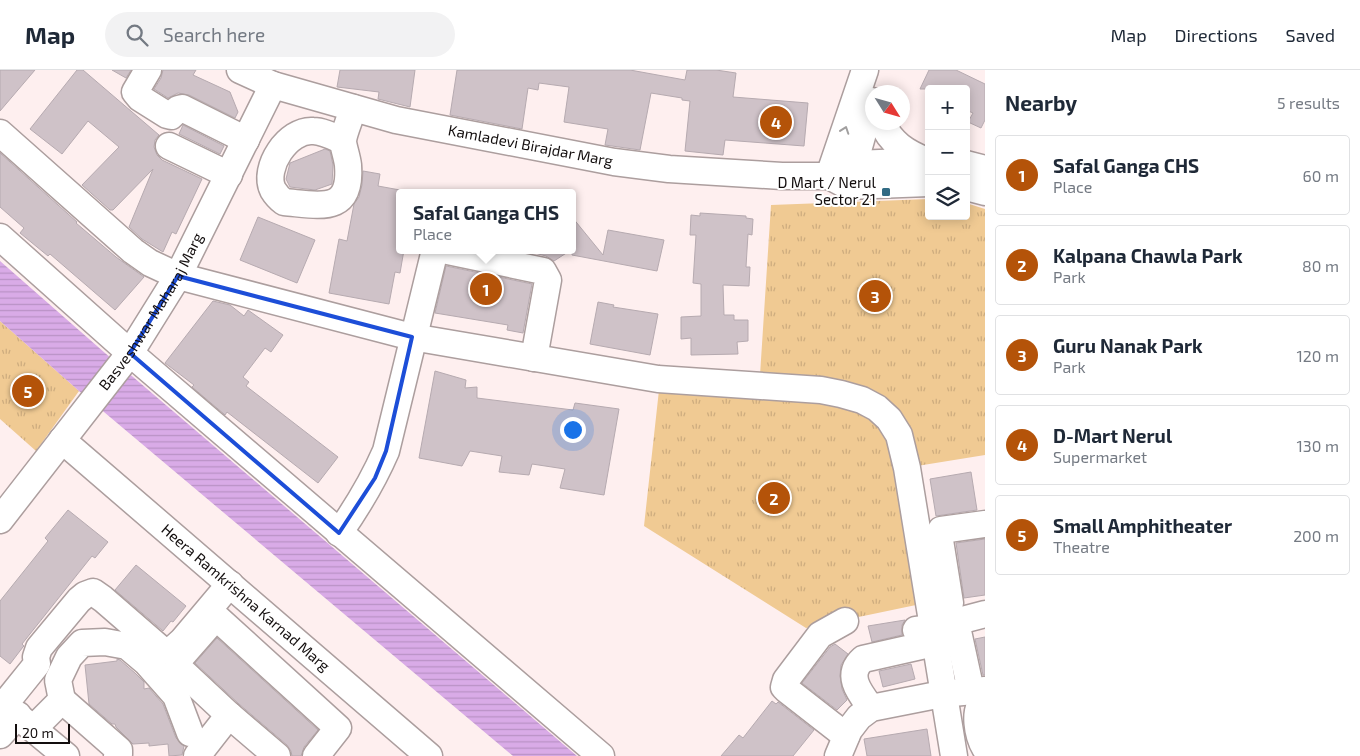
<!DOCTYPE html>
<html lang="en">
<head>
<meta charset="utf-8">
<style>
	body { margin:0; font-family:"Exo 2",sans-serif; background:#f2f2f3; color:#1f2937 }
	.controls { position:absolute; right:15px; top:15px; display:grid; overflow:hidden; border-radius:5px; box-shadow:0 2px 12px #0003 }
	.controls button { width:45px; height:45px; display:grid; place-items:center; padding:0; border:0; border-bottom:1px solid #e0e1e3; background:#fff; color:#1f2937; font:25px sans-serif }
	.compass { position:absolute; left:865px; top:15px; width:45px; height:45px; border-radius:50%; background:#fff; box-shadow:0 2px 12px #0003; rotate:127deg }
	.scale { position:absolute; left:15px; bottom:12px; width:55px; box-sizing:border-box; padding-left:5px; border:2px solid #130e0e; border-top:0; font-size:14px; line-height:18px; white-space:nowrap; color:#130e0e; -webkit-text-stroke:4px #fff; paint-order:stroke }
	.you { position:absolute; left:572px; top:359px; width:18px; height:18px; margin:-12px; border:4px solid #fff; border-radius:50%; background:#1a73e8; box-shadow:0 0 0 8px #1a73e833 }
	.badge { display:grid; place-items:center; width:32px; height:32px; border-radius:50%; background:#b45309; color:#fff; font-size:16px; font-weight:700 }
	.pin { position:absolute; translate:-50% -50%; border:2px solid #fff; box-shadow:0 1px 5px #0006 }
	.popup { position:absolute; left:396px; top:119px; width:180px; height:65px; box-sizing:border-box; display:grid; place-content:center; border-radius:5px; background:#fff; filter:drop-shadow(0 1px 4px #0005); font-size:16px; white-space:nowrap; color:#747a83 }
	.popup b { font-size:19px; color:#1f2937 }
	.popup::after { content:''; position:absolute; left:50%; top:100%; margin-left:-10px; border:10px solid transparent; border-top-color:#fff }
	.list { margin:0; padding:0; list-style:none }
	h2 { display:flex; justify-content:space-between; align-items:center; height:65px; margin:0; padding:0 20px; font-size:21px }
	h2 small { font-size:16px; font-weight:400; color:#747a83 }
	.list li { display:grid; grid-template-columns:32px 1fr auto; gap:15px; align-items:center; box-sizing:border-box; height:80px; margin:0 10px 10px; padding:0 10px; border:1px solid #e0e1e3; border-radius:5px }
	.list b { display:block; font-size:19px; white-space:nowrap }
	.list p { margin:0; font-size:16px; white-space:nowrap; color:#747a83 }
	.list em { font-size:16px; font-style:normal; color:#747a83 }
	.icon { flex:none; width:28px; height:28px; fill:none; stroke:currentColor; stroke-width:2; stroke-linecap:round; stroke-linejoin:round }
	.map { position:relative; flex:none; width:985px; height:686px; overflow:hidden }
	header { display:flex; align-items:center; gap:30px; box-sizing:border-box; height:70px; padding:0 25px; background:#fff; border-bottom:1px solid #e0e1e3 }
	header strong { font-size:24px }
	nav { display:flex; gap:28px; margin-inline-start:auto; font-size:18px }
	.search { width:350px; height:45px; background:#f2f2f3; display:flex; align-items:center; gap:12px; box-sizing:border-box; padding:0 18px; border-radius:28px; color:#747a83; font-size:19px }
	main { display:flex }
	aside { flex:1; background:#fff }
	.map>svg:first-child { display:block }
	.park { fill:url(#park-tufts) }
	.water { fill:url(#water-rules) }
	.building { fill:#cfc2c8; stroke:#b6aab0 }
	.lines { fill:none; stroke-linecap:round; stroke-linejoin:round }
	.minor-casing { stroke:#ac9e9e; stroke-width:29 }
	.minor { stroke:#fff; stroke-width:26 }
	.oneway { stroke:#a19f9f }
	.marked { fill:none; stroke:#1d4ed8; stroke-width:4; stroke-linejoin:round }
	.poi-dot { fill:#326b84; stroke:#fff; stroke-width:2 }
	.labels { text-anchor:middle; stroke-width:4; stroke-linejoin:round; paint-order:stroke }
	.street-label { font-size:15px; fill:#130e0e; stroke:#fff }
	.poi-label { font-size:15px; fill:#130e0e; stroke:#fff; text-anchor:end }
</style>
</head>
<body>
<header>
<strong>Map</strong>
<div class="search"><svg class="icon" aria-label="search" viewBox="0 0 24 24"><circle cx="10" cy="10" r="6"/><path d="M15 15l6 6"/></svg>Search here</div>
<nav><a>Map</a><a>Directions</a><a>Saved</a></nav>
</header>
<main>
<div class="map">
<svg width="985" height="686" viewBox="0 0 985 686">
	<defs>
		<pattern id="park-tufts" width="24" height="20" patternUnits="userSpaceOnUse" patternTransform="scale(1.25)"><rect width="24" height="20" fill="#f0ca93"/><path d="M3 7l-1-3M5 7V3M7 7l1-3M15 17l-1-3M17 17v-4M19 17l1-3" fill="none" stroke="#cdac7e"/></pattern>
		<pattern id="water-rules" width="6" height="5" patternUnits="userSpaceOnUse" patternTransform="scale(1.25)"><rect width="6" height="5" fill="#d9abe7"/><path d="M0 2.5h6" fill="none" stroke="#b992c5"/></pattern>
	</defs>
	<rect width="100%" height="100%" fill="#feefef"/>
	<path class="park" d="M 929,129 L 929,146 L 966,146 L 966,133 L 985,139 L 985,385 L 917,396 L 909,361 L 760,305 L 771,135 Z
		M 0,251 L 79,321 L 36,381 L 0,349 Z
		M 659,320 L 819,330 L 872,346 L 889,369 L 916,535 L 806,558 L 644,456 Z"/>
	<path class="water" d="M 0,191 L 105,283 L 577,686 L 513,686 L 79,321 L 0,251 Z"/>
	<path class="building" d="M 0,0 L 35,0 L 0,41 Z
		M 77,0 L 83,0 L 159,65 L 155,70 L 154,77 L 157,85 L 162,90 L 202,109 L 176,164 L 172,162 L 163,182 L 142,169 L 129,157 L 153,99 L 113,140 L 110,140 L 82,115 L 119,77 L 88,51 L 62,84 L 30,59 Z
		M 112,0 L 131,0 L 126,8 Z
		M 163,0 L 196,0 L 193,5 L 230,22 L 238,42 L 235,48 L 189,25 L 178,23 L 168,28 L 154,19 L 161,8 Z
		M 340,0 L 415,0 L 410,37 L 378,29 L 379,22 L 337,17 Z
		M 457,0 L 630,0 L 685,10 L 687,0 L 716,0 L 736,3 L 733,27 L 808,33 L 804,76 L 725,70 L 723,85 L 685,81 L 690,31 L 682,30 L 682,28 L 651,23 L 640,80 L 605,75 L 608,59 L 564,52 L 569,17 L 539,13 L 538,20 L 528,18 L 522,59 L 450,45 Z
		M 929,0 L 956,0 L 985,14 L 985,50 L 981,58 L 968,52 L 973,43 L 966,40 L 966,19 L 920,19 Z
		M 183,55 L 224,76 L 220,84 L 179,64 Z
		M 325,79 L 330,81 L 333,95 L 332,114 L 315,120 L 290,117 L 286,109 L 290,93 Z
		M 0,83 L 77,152 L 76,153 L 116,187 L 144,207 L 115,240 L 50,184 L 48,186 L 20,163 L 24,158 L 0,137 Z
		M 363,101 L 380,104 L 378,116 L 400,120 L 400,180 L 404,180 L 400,203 L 395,202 L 389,234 L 329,223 L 339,169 L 347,171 L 354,134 L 359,127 L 362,115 Z
		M 700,143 L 746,146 L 746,148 L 753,149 L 752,165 L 748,164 L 746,197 L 750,197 L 749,216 L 723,215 L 724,245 L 734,245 L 734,250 L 748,250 L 748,271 L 737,272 L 738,284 L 691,285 L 691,268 L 681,269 L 681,247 L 701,246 L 701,214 L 693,213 L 696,165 L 690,165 L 691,145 L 700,146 Z
		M 258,147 L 315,170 L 297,213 L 240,190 Z
		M 572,147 L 603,185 L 608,160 L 664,170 L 657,201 L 572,185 Z
		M 523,180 L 571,180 L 554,191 L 546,186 Z
		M 446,196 L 532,214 L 523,263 L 507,260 L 508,255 L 435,243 Z
		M 213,231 L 230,235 L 244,246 L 248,240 L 283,265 L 271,282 L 265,278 L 243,307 L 249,312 L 246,316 L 338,387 L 318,413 L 227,342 L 225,345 L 224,344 L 192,317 L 194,315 L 165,293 Z
		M 598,232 L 614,235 L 613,237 L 658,244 L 650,285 L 590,274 Z
		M 435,301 L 466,310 L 465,318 L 477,317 L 477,328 L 573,340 L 575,333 L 619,339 L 604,425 L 560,418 L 565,399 L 532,394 L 529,405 L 499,402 L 502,386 L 470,381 L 462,396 L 419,388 Z
		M 971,402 L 977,440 L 936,446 L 930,409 Z
		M 68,440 L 108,472 L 95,488 L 92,486 L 22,574 L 24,576 L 23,577 L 10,594 L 0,586 L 0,531 L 48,471 L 45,468 Z
		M 985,469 L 985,525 L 964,528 L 956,473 Z
		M 136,495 L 186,536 L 173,552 L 171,551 L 163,561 L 115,520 Z
		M 905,550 L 902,555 L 902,565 L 872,572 L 868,556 Z
		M 985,567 L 985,605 L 983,605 L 975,569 Z
		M 217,568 L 318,660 L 304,677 L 301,686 L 292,686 L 291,681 L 287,675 L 239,634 L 195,593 Z
		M 835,574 L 848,584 L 841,595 L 840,606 L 842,619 L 847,630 L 837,640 L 802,613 L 830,577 Z
		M 117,589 L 120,590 L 135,603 L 144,612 L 144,619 L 149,618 L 163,634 L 176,668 L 184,676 L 182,685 L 169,686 L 168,674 L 149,676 L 149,673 L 133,674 L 116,657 L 115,654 L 112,654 L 89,634 L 85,595 L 117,591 Z
		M 911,594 L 915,609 L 883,617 L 879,601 Z
		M 772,631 L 776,634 L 778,632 L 814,660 L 793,686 L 721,686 L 739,665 L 743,668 Z
		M 927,659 L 931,686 L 867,686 L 864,669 Z"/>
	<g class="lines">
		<defs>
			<g id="minor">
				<path d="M 148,0 L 135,22 L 140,28 L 167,45 L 171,46 L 178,39 L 182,38 L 246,70"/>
				<path id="s1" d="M 240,0 L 273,15 L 396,50 L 614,92 L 669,99 L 782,106 L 829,106 L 855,94 L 929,91"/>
				<path d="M 882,52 C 890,73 907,83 927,91"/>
				<path d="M 0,63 L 133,181 L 150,193 L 178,206 L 412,267 L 658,309 L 821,320 L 841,324 L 862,330 L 877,338 L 889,349 L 899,365 L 907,398 L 954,686"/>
				<path d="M 343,71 C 334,67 323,61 313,61 C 288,59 262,98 273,120 C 276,125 280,129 284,132 C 319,135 352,145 348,95 C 347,87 344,79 343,72 C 343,64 351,47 353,38"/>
				<path d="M 169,76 L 229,105"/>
				<path d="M 966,94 L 985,99"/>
				<path d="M 829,106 L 865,0"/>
				<path d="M 829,106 L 848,116 L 929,113"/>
				<path d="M 850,109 L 872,31"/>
				<path d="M 966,117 L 985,122"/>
				<path d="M 0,167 L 130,283 L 601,686"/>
				<path d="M 443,180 L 543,201 L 548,210 L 534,288"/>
				<path id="s2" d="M 62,370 L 429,686"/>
				<path id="s3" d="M 0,450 L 130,283 L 178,206 L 273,15"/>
				<path d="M 339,463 C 358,436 373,411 386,381 L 434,184 L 440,180"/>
				<path d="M 950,533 L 939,464 L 941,460 L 985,454"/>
				<path d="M 845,551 L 820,565 L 786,610 L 784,617 L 787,620 L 846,666"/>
				<path d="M 956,552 L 971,621"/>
				<path d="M 916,560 L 932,558 L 985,544"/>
				<path d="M 62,630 L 119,680 L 119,684 L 117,686"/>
				<path d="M 985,630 C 972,639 978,666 985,678"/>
				<path d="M 4,635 L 37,594 L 36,587 L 39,578 L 79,530 L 85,525 L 93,522 L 103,529 L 163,581 L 172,580 L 182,571 L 230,514"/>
				<path d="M 871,638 C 859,622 845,605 863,589 L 934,573"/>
				<path d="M 20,648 L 66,686"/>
				<path d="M 34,658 L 62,630 L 58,610 L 69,587 L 82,573 L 105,572 L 127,576 L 146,592 L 176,626 L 190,663"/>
				<path d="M 0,665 L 18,645"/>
				<path d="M 197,686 L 229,645"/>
				<path d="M 277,686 L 229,645 L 183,602 L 178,595 L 180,588 L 216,547 L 338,658 L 316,686"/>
				<path d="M 838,686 L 849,660 L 859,647 L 871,638 L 942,624 L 985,620"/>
			</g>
		</defs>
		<use href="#minor" class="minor-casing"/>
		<use href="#minor" class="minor"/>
	</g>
	<defs><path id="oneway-chevron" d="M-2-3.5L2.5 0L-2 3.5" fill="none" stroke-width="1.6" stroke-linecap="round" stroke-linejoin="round" transform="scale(1.25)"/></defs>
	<use class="oneway" href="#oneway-chevron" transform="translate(845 60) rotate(-71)"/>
	<path class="marked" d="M 178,206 L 412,267 L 386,381 L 375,408 L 339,463 L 130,283 Z"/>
	<rect class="poi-dot" x="881" y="117" width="10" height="10" rx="2.5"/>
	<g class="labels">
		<g class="street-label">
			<text dy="5" stroke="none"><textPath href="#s1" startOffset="301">Kamladevi Birajdar Marg</textPath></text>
			<text dy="5" stroke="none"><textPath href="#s3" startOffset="258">Basveshwar Maharaj Marg</textPath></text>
			<text dy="5" stroke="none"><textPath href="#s2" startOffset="242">Heera Ramkrishna Karnad Marg</textPath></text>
		</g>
		<g class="poi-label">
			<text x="876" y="118">D Mart / Nerul<tspan x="876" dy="17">Sector 21</tspan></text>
		</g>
	</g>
</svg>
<div class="controls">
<button>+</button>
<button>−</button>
<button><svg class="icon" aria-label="layers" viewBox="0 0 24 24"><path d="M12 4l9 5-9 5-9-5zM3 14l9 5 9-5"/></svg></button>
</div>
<svg class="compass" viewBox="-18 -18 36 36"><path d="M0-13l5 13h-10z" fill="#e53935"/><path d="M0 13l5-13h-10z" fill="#747a83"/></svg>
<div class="scale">20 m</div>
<div class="you"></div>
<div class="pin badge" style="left:486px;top:219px">1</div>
<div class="popup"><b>Safal Ganga CHS</b>Place</div>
<div class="pin badge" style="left:774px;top:428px">2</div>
<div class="pin badge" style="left:875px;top:226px">3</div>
<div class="pin badge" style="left:776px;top:52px">4</div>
<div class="pin badge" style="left:28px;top:321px">5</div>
</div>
<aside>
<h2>Nearby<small>5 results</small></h2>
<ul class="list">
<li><span class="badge">1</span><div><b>Safal Ganga CHS</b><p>Place</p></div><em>60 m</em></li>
<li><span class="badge">2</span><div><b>Kalpana Chawla Park</b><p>Park</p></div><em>80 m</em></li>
<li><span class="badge">3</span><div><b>Guru Nanak Park</b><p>Park</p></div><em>120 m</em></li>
<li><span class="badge">4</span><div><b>D-Mart Nerul</b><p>Supermarket</p></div><em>130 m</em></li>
<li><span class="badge">5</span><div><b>Small Amphitheater</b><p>Theatre</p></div><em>200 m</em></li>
</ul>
</aside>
</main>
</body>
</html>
